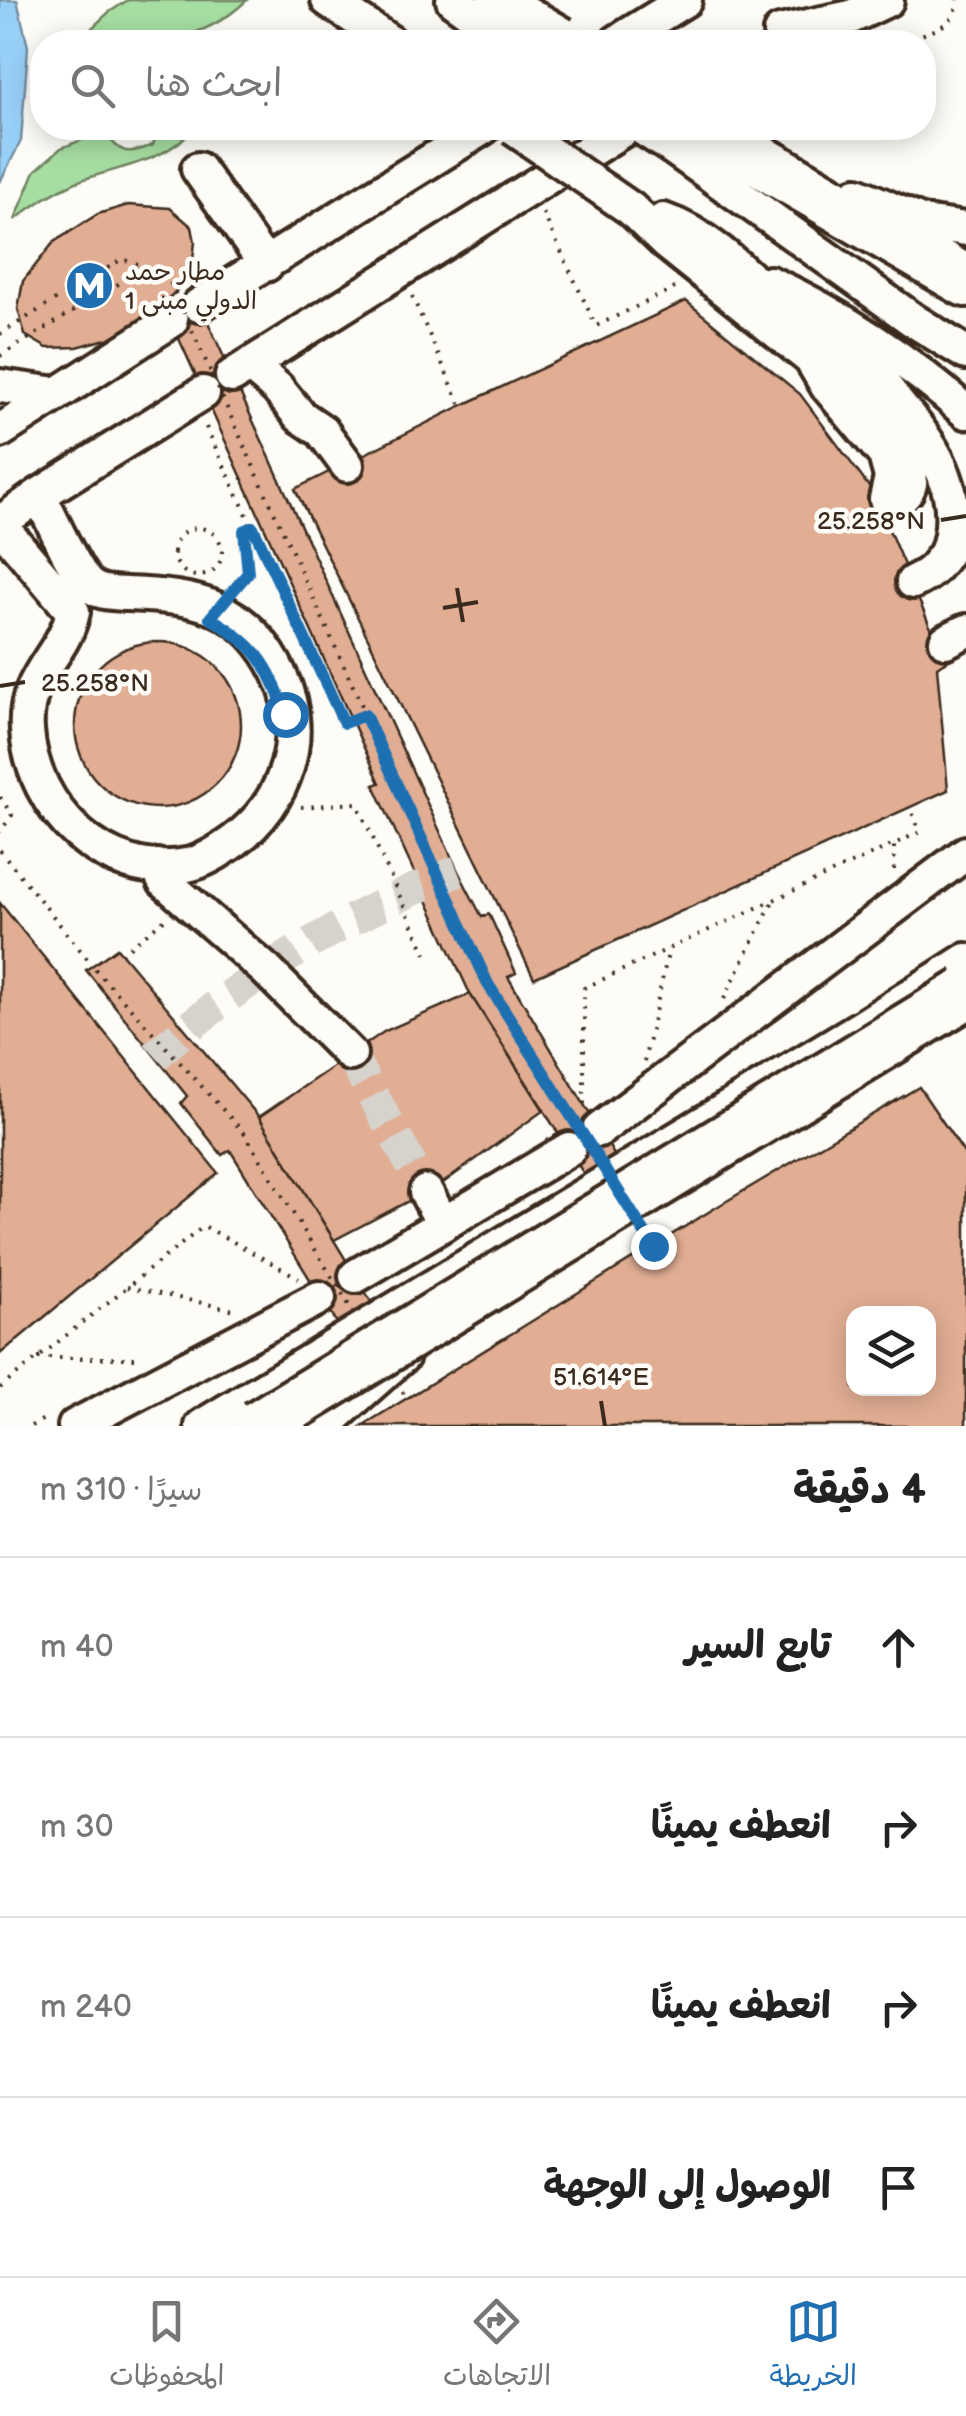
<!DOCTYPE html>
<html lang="ar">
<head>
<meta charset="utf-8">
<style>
	body { margin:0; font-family:"Balsamiq Sans","Playpen Sans Arabic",sans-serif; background:#f2f2f2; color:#222; direction:rtl }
	.controls { position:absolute; right:30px; bottom:30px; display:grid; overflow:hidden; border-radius:20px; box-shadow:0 5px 25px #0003 }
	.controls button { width:90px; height:90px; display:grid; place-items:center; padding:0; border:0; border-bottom:2px solid #e0e0e0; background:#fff; color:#222; font:50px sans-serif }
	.stop { position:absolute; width:30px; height:30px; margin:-22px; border:8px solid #1f6fb2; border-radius:50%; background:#fff }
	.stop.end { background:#1f6fb2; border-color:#fff; box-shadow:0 2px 10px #0008 }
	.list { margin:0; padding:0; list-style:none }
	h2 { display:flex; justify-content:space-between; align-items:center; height:130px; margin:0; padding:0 40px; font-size:42px }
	h2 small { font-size:32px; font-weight:400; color:#767676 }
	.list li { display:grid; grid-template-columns:65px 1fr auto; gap:30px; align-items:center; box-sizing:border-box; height:180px; padding:0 40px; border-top:2px solid #e0e0e0 }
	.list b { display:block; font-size:38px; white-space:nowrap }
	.list em { font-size:32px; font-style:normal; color:#767676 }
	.icon { flex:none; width:55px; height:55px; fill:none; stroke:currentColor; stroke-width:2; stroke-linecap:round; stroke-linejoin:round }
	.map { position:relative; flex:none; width:966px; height:1426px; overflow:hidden; direction:ltr }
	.search { position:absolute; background:#fff; box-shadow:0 5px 25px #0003; left:30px; right:30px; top:30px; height:110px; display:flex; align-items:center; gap:25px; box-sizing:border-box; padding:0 35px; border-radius:40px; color:#767676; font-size:38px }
	.sheet { height:850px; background:#fff }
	nav { display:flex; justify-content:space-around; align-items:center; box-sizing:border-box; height:140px; border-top:2px solid #e0e0e0; background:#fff; font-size:28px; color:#767676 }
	nav a { display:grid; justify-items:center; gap:5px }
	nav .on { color:#1f6fb2 }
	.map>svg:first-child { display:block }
	.green { fill:#a6dea2; stroke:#708460; stroke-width:2.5 }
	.water { fill:#98cff7; stroke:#738da0; stroke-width:2.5 }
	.building { fill:#e1ae94; stroke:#3b2a1e; stroke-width:2.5; fill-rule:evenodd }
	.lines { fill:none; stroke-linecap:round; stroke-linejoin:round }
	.minor-tunnel { stroke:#d6d2cc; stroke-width:32; stroke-dasharray:32 16; stroke-linecap:butt }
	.minor-casing { stroke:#3b2a1e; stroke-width:40 }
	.highway-casing { stroke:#3b2a1e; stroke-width:58 }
	.path { stroke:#3b2a1e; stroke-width:4; stroke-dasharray:2.5 8; stroke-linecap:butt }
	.minor { stroke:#fdfcf7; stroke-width:32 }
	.highway { stroke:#fdfcf7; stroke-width:50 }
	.minor-bridge-casing { stroke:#3b2a1e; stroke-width:40; stroke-linecap:butt }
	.highway-bridge-casing { stroke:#3b2a1e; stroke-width:58; stroke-linecap:butt }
	.path-bridge { stroke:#3b2a1e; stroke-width:4; stroke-dasharray:2.5 8; stroke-linecap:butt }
	.minor-bridge { stroke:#fdfcf7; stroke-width:32 }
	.highway-bridge { stroke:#fdfcf7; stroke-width:50 }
	.route { stroke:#1f6fb2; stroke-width:12 }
	.ticks { fill:none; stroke:#3b2a1e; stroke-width:4 }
	.labels { text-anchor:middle; stroke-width:9; stroke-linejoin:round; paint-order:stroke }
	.poi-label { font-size:25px; fill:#3b2a1e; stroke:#fdfcf7; text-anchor:start }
	.ticks-label { font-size:25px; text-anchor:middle; fill:#3b2a1e; stroke:#fdfcf7; stroke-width:9; stroke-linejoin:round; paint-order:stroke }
</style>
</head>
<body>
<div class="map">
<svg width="966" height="1426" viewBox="0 0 966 1426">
	<rect width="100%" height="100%" fill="#fdfcf7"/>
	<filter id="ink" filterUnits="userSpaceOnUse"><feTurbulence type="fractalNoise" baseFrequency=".01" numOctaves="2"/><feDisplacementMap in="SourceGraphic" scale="20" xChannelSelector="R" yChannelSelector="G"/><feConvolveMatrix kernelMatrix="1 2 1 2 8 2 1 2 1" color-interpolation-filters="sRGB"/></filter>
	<g filter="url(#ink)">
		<path class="green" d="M 128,0 L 247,0 C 196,49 142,43 77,42 L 108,13 Z
			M 158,130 L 186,136 C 158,164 112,168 76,182 C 53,192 34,204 15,220 L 35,171 L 61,148 L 105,131 C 119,155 128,155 153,145 Z"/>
		<path class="water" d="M 0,0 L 17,0 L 28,47 L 21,141 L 0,182 Z"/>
		<path class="building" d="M 128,205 L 170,208 L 192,227 L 195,242 L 192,268 L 184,283 L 159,308 L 114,337 L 77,347 L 47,348 L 25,335 L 18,309 L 23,281 L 54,242 L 98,214 Z
			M 197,298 L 458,871 L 482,917 L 489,914 L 516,973 L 508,977 L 619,1163 L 589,1182 L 470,994 L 374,785 L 380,783 L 166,310 Z
			M 686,301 L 800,394 L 872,491 L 881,490 L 895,516 L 886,523 L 932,631 L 940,629 L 953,658 L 937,667 L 948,790 L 534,978 L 295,489 L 461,406 Z
			M75 725a83 83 0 1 1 166 0a83 83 0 1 1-166 0Z
			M 0,903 L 218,1173 L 0,1354 Z
			M 117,948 L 259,1117 L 377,1311 L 342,1331 L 230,1150 L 222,1155 L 181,1103 L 187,1096 L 86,970 Z
			M 470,994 L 544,1110 L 443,1183 L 334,1240 L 259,1117 L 385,1031 Z
			M 919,1087 L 966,1156 L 966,1426 L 362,1426 L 715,1208 ZM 854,1314 L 928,1314 L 928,1388 L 854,1388 Z"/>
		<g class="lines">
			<path class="minor-tunnel" d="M 350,1054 L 426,1192
				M 155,1056 C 243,977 348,915 458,871"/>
			<defs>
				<path id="minor" d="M 328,0 L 390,42
					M 453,0 L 485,23
					M 780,32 L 851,17 L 887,0
					M 617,42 L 685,0
					M 673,148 L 913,320 L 966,353
					M 198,169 L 266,265
					M 605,191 L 631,209 L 666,243 L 811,359 L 827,386 L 885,455 L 891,477 L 886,499 L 902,497 C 940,461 839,377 811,359
					M 857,194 L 923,223 L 966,229
					M 663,220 C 716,238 755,285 796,321 C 821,342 851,357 877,378 C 886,386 893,398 901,408 C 936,447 966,500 946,553 C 934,569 932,573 913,582
					M 770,283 C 837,313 911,362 966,412
					M 199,305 L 483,128
					M 250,365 L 277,388 L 300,416 L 322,431 L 347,465
					M 232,376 L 626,128
					M 0,386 L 57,394
					M 0,431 L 171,321
					M 0,523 L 39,495 L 203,393
					M 0,525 L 73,612 C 63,657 23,675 27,730 C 32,809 105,881 187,865 C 204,862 220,851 234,841 C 287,801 309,735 279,673 C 246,605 198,597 128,594 C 114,593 96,594 86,582 C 71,565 51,517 39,495
					M 946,641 L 966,631
					M 157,866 L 164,881 L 266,970 L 350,1054
					M 599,1130 L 966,853
					M 426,1192 L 443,1224
					M 356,1276 L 569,1149
					M 75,1426 L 319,1298
					M 202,1426 L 865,1025 L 966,960
					M 324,1426 L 403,1356"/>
				<path id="highway" d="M 704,128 L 966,281"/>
			</defs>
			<use href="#minor" class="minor-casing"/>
			<use href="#highway" class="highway-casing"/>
			<path class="path" d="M 892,42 C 917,35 956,32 958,0
				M 543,213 L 596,326 L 677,287
				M 412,296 L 461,406
				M 0,334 L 122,259 L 166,273
				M 0,356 L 130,277 L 161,274
				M 206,427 L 344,723 L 365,715
				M174 552a24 24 0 1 1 48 0a24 24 0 1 1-48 0Z
				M 238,587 L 248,573 L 243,531 L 253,527
				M 0,797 L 12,815 L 0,832
				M 301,807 L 357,803 L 426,954
				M 0,850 L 93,966
				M 894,870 L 894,844
				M 121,954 L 165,919
				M 724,999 L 773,901
				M 644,1062 L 669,949
				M 584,1104 L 584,988 L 920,832 L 910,807
				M 127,1287 L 235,1310
				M 38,1358 L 143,1358
				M 0,1388 L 204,1226 L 299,1278
				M 31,1426 L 49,1416"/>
			<use href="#minor" class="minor"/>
			<use href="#highway" class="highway"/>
			<defs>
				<path id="minor-bridge" d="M 513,128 L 605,191
					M 642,128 L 673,148"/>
				<path id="highway-bridge" d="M 501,8 L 559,42
					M 258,1426 L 966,993"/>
			</defs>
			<use href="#minor-bridge" class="minor-bridge-casing"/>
			<use href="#highway-bridge" class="highway-bridge-casing"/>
			<path class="path-bridge" d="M 166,273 L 488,984 L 605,1170
				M 95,969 L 245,1134 L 358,1320
				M 645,1234 L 653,1247
				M 397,1383 L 407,1399"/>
			<use href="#minor-bridge" class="minor-bridge"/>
			<use href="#highway-bridge" class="highway-bridge"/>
		</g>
	</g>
	<g class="lines" filter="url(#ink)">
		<path class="route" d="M 285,714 C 271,665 254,643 210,618 L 248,573 L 244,531 L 253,527 L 344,723 L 365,715 L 488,984 L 653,1246"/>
	</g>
	<path class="ticks" d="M 941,520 L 966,516M 457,588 L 463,622M 443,608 L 478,602M 0,686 L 25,682M 601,1401 L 605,1426"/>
	<defs>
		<symbol id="metro-disc" viewBox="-11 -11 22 22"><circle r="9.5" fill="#1f6fb2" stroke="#fdfcf7"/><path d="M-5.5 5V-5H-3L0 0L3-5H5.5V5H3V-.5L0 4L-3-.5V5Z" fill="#fff"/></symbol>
	</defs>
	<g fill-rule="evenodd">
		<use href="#metro-disc" x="62" y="258" width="55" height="55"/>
	</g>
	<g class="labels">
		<g class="poi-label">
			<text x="125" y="280">مطار حمد<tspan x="125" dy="29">الدولي مبنى 1</tspan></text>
		</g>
	</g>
	<g class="ticks-label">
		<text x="871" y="529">25.258°N</text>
		<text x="95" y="691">25.258°N</text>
		<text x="601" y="1385">51.614°E</text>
	</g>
</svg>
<div class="controls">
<button><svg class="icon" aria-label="layers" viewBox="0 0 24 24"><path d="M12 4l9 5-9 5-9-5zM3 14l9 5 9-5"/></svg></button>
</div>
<div class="stop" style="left:285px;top:714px"></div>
<div class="stop end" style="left:653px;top:1246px"></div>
<div class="search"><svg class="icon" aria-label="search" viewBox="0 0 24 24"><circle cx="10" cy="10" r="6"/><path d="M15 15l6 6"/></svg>ابحث هنا</div>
</div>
<section class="sheet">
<h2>4 دقيقة<small>سيرًا · 310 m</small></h2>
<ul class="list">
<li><svg class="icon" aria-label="ahead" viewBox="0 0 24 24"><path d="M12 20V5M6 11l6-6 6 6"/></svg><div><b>تابع السير</b></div><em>40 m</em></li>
<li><svg class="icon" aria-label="right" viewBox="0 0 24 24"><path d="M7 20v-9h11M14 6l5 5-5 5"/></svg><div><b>انعطف يمينًا</b></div><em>30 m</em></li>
<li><svg class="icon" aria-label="right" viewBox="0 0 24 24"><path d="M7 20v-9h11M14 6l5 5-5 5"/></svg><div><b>انعطف يمينًا</b></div><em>240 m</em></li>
<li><svg class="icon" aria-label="arrive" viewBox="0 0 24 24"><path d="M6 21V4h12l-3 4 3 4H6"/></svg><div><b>الوصول إلى الوجهة</b></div></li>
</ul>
</section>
<nav>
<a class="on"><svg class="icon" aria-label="map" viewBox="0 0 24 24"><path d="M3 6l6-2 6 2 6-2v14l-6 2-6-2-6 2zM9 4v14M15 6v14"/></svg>الخريطة</a>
<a><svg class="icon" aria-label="directions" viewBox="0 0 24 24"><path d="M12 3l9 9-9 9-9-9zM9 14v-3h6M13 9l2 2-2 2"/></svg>الاتجاهات</a>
<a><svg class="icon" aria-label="saved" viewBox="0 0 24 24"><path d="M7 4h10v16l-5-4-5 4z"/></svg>المحفوظات</a>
</nav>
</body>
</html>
